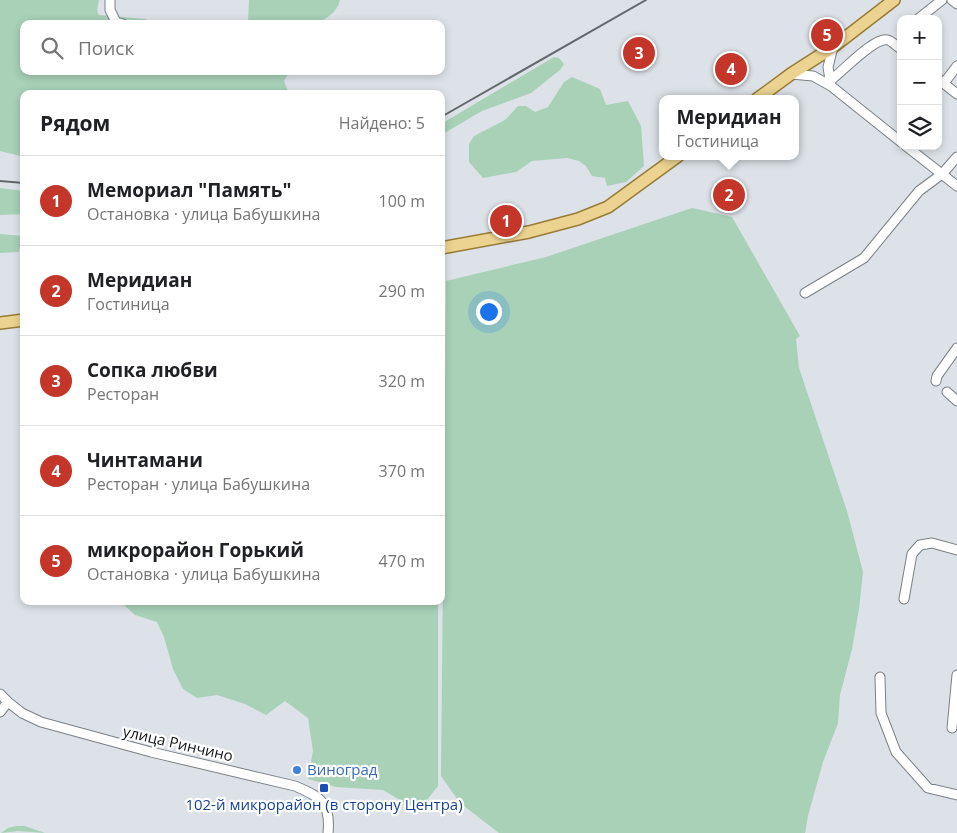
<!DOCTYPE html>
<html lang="ru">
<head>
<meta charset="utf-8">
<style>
	body { margin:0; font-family:"Open Sans",sans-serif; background:#f6f6f6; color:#202124 }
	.controls { position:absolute; right:15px; top:15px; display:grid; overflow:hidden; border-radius:10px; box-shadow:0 2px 8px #0003 }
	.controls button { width:45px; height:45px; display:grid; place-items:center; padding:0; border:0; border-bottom:1px solid #e0e0e0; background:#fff; color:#202124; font:25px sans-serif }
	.you { position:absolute; left:488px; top:311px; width:18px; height:18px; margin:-12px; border:4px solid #fff; border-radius:50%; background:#1a73e8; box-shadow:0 0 0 8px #1a73e833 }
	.badge { display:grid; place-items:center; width:32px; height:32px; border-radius:50%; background:#c33629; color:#fff; font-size:16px; font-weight:700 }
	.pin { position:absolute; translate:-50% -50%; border:2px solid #fff; box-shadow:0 1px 5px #0006 }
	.popup { position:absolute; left:659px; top:95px; width:140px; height:65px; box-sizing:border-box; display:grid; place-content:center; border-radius:10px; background:#fff; filter:drop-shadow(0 1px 4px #0005); font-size:16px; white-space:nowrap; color:#757577 }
	.popup b { font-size:19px; color:#202124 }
	.popup::after { content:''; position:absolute; left:50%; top:100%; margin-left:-10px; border:10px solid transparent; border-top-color:#fff }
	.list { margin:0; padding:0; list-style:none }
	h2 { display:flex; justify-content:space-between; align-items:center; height:65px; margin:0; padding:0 20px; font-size:21px }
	h2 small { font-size:16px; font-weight:400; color:#757577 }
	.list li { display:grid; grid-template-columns:32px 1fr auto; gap:15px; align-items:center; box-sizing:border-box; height:90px; padding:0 20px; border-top:1px solid #e0e0e0 }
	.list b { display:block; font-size:19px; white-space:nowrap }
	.list p { margin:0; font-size:16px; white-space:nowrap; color:#757577 }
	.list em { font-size:16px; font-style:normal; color:#757577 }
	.icon { flex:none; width:28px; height:28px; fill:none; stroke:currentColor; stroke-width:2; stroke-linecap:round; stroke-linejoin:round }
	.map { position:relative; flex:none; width:957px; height:833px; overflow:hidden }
	.search { position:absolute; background:#fff; box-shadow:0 2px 8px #0003; left:20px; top:20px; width:425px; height:55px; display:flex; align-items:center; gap:12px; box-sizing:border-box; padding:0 18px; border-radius:10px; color:#757577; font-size:19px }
	.panel { position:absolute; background:#fff; box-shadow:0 2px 8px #0003; left:20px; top:90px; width:425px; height:515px; border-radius:10px }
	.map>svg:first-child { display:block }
	.green { fill:#a8d1b8 }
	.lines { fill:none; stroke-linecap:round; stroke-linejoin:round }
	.minor-casing { stroke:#7a8085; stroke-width:11 }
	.major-casing { stroke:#987c36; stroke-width:14 }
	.minor { stroke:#fff; stroke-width:9 }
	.major { stroke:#ecd391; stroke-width:11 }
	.rail { stroke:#64686b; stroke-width:2 }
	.shop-dot { fill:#3f7fe0; stroke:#fff; stroke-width:2 }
	.transit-dot { fill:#1a4fb4; stroke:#fff; stroke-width:2 }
	.labels { text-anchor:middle; stroke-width:4.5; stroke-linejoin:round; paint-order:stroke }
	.street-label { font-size:15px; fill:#111315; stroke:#fff }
	.shop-label { font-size:15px; fill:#366cbe; stroke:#fff; text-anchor:start }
	.transit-label { font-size:15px; fill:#164399; stroke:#fff }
</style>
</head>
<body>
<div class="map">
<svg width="957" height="833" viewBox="0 0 957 833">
	<rect width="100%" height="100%" fill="#dce2e7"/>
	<path class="green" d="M 0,0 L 99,0 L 97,10 L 99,15 L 146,19 L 146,24 L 24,24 L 24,71 L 290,71 L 284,81 L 289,94 L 24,94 L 24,157 L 0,151 Z
		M 249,0 L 340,0 C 337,13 326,19 314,24 L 243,24 L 248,21 Z
		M 554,57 L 559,58 L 564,64 L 560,70 L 531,93 L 482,111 L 441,135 L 441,124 Z
		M 572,77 L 600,89 L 606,105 L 628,101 L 641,126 L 644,166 L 626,182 L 607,186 L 605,178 L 592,176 L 586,166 L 579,161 L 567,158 L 532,161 L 516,172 L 483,178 L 469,162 L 469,144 L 474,136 L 505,120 L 518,106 L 526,106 L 535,112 L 548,107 L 564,82 Z
		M 0,188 L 24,191 L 24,214 L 0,215 Z
		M 692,208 L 732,217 L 800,336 L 796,339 L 799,368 L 847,511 L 863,572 L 859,609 L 852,649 L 840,695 L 838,723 L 823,762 L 808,816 L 805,833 L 499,833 L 460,803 L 441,776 L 446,281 L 546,257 Z
		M 0,234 L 24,236 L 24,248 L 19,249 L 19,252 L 0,253 Z
		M 123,601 L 156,601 L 158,603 L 164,603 L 165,601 L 438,601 L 438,786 L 426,801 L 417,807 L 407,804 L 383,790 L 336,787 L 308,779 L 313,751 L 308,718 L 285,701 L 266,715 L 245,704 L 217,695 L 197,698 L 183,689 L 173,669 L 164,637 L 157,622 L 135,615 L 123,604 Z
		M 16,826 L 25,826 L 45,833 L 18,831 L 1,833 L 8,828 Z"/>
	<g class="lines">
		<defs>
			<path id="minor" d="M 110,0 L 110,10 L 116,22 L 123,24
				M 952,0 L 957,4
				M 918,19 L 942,0
				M 833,47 L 828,67 L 831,86 L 901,142
				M 791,74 L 813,76 L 831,86
				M 832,79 C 843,71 875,36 888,40 C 892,41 897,47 901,49
				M 938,79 L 957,94
				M 944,83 L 957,66
				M 906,146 L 957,186
				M 805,293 L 864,258 L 919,191 L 942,174 L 957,157
				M 936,381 L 937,376 L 957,348
				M 947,392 L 957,401
				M 904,599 L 912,554 L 920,545 L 932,543 L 957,550
				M 880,677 L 881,713 L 896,752 L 928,788 L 957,795
				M 0,694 L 8,702 L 22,713 L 41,722 L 151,752 L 295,786 C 321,797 331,803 328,833
				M 0,712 L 8,702
				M 952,728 L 957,675"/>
			<path id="major" d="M 757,99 L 791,74 L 833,47 L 894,0
				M 441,248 L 529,232 L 578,219 L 608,207 L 678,156
				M 0,323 L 24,320"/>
		</defs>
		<use href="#minor" class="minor-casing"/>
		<use href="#major" class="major-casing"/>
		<use href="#minor" class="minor"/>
		<use href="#major" class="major"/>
		<path class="rail" d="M 441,117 L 646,0
			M 0,181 L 24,183"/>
	</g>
	<circle class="shop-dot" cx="297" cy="770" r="5"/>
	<rect class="transit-dot" x="319" y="783" width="10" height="10" rx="2.5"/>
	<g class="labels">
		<g class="street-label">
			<text transform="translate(178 744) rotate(13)" y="5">улица Ринчино</text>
		</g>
		<g class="shop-label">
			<text x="307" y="775">Виноград</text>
		</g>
		<g class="transit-label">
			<text x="324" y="810">102-й микрорайон (в сторону Центра)</text>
		</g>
	</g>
</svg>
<div class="controls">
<button>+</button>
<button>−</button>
<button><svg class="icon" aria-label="layers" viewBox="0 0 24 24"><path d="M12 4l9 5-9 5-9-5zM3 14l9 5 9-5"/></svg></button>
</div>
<div class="you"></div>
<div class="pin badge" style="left:506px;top:221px">1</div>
<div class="pin badge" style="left:729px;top:195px">2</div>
<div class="popup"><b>Меридиан</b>Гостиница</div>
<div class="pin badge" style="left:639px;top:53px">3</div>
<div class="pin badge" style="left:731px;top:69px">4</div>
<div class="pin badge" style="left:827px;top:35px">5</div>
<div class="search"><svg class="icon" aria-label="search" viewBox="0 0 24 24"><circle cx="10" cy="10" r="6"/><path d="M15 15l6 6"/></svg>Поиск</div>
<section class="panel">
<h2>Рядом<small>Найдено: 5</small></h2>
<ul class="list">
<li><span class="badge">1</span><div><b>Мемориал &quot;Память&quot;</b><p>Остановка · улица Бабушкина</p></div><em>100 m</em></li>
<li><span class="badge">2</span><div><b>Меридиан</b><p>Гостиница</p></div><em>290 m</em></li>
<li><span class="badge">3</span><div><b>Сопка любви</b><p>Ресторан</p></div><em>320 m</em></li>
<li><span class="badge">4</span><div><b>Чинтамани</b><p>Ресторан · улица Бабушкина</p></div><em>370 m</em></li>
<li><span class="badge">5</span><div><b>микрорайон Горький</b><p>Остановка · улица Бабушкина</p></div><em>470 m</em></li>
</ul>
</section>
</div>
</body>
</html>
